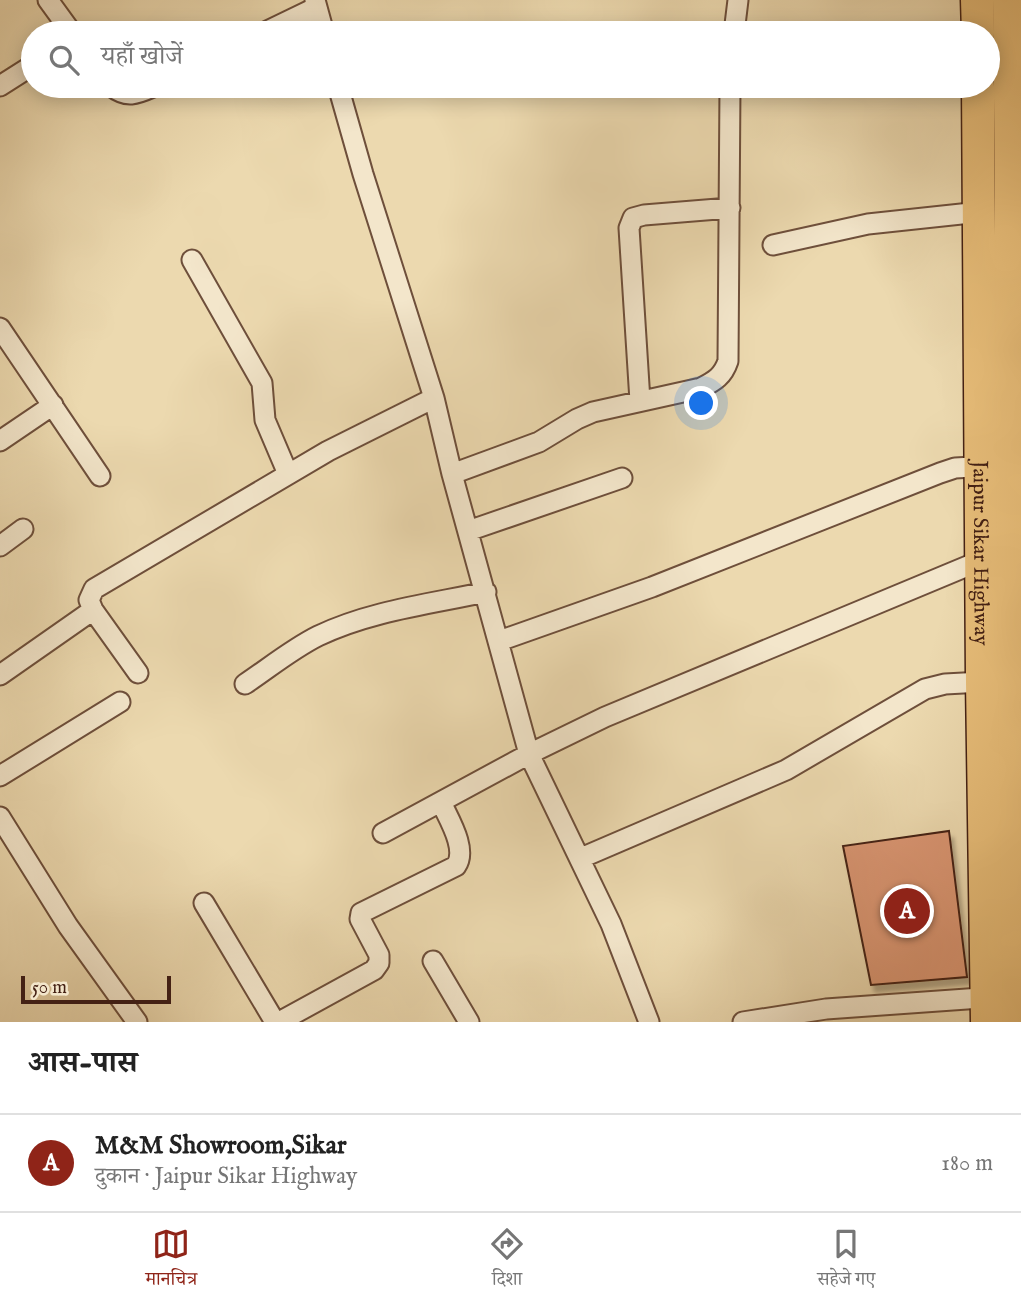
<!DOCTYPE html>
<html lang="hi">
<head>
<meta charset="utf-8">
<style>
	body { margin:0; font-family:"IM FELL English","Noto Serif Devanagari",serif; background:#f6f6f6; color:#222 }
	.scale { position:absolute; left:21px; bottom:18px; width:150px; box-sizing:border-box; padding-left:7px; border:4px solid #442114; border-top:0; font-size:19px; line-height:24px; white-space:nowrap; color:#442114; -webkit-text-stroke:5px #f3e6cb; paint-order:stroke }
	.you { position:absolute; left:702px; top:404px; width:24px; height:24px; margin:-18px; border:5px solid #fff; border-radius:50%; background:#1a73e8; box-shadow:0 0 0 10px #1a73e833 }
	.badge { display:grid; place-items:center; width:46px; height:46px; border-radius:50%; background:#8f2418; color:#fff; font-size:23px; font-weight:700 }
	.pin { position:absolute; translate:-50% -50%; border:4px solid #fff; box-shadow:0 2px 7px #0006 }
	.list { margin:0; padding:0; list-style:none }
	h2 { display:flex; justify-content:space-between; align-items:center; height:91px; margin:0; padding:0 28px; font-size:30px }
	h2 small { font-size:23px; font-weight:400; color:#767676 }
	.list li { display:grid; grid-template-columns:46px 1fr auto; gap:21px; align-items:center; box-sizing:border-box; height:98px; padding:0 28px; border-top:2px solid #e0e0e0 }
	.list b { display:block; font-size:26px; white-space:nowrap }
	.list p { margin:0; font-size:23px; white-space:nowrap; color:#767676 }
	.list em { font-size:23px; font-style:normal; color:#767676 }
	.icon { flex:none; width:38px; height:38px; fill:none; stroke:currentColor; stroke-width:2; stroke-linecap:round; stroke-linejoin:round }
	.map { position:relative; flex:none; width:1021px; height:1022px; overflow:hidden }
	.search { position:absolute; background:#fff; box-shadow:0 4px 18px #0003; left:21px; right:21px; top:21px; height:77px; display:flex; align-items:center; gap:18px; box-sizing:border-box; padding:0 24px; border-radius:38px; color:#767676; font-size:26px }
	.sheet { height:189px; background:#fff }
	nav { display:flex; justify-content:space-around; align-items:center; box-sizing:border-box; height:98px; border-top:2px solid #e0e0e0; background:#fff; font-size:19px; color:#767676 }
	nav a { display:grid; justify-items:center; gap:4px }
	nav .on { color:#8f2418 }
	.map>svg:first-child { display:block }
	.building { fill:#da9673; stroke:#442114; stroke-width:2; filter:url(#shadow) }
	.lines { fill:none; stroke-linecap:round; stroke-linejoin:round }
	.minor-casing { stroke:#6e4f3b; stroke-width:23 }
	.primary-casing { stroke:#442114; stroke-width:35 }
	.minor { stroke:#f3e6cb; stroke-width:19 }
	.primary { stroke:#e6bc78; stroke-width:32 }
	.labels { text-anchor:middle; stroke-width:6; stroke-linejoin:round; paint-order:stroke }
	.street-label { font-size:21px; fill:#442114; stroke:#f3e6cb }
</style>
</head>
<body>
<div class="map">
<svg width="1021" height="1022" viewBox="0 0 1021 1022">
	<defs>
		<filter id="shadow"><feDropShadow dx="4" dy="7" stdDeviation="2" flood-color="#0004"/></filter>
	</defs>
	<rect width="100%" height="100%" fill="#ecd9af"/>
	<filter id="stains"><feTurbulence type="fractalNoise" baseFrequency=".00286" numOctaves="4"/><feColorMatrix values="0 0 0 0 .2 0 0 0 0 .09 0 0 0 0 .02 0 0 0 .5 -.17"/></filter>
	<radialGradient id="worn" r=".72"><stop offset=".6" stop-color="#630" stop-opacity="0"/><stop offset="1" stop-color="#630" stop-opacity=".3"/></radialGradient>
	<path class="building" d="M 949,831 L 967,977 L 871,985 L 843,846 Z"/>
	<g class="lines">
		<defs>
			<path id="minor" d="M 48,0 L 72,33
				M 315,0 L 324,33
				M 263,33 L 317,7
				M 734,33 L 738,0
				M 0,86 L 33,65
				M 111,86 C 127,99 137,94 155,86
				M 338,86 L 363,174 L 434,398 L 452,474 L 529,754 L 611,924 L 649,1022
				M 773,245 L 868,224 L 980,212
				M 192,260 L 262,383 L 265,420 L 288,474
				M 0,328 L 100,476
				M 640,401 L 629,228 L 633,218 L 644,215 L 730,208
				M 0,441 L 53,405
				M 452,474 L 539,442 L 577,419 L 593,412 L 701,388 C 715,381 723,376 728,361 L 730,86
				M 468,531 L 622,478
				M 0,546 L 23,529
				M 499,641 L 652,587 L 940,473 L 955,468 L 991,466
				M 138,673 L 93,610 L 89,600 L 94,589 L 328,451 L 434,398
				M 0,675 L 93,610
				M 245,684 C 269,668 292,649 318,636 C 370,611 430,604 486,592
				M 0,776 L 120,702
				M 0,817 L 68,926 L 137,1022
				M 383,833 L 529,754 L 605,717 L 982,560
				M 581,858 L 786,770 L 925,689 L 945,684 L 982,682
				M 204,903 L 275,1022
				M 433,961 L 469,1022
				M 279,1022 L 374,970 L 379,963 L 379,955 L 360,919 L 361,913 L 456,866 C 468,849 448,818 441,802
				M 743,1022 L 826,1009 L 995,997"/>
			<g id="primary">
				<path d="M 977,0 L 978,33"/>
				<path d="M 1009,0 L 1011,196 L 1011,1022"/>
				<path id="s1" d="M 978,86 L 982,682 L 987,1022"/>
			</g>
		</defs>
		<use href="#minor" class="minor-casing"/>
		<use href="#primary" class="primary-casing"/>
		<use href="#minor" class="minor"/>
		<use href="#primary" class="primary"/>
	</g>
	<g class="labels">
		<g class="street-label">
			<text dy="7" stroke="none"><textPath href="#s1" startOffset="467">Jaipur Sikar Highway</textPath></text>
		</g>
	</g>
	<rect width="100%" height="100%" filter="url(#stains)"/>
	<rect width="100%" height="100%" fill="url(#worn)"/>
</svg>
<div class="scale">50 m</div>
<div class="you"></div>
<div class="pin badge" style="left:907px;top:911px">A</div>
<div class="search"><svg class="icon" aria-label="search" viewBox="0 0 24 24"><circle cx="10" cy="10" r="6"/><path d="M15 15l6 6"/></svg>यहाँ खोजें</div>
</div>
<section class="sheet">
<h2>आस-पास<small></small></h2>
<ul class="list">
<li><span class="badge">A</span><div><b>M&amp;M Showroom,Sikar</b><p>दुकान · Jaipur Sikar Highway</p></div><em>180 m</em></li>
</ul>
</section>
<nav>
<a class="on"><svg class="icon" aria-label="map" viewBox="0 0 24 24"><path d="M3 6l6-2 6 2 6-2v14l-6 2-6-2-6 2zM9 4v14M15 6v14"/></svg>मानचित्र</a>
<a><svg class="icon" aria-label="directions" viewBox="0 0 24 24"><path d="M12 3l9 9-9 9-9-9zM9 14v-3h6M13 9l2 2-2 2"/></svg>दिशा</a>
<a><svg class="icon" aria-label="saved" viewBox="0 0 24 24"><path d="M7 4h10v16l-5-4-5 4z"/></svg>सहेजे गए</a>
</nav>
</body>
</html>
